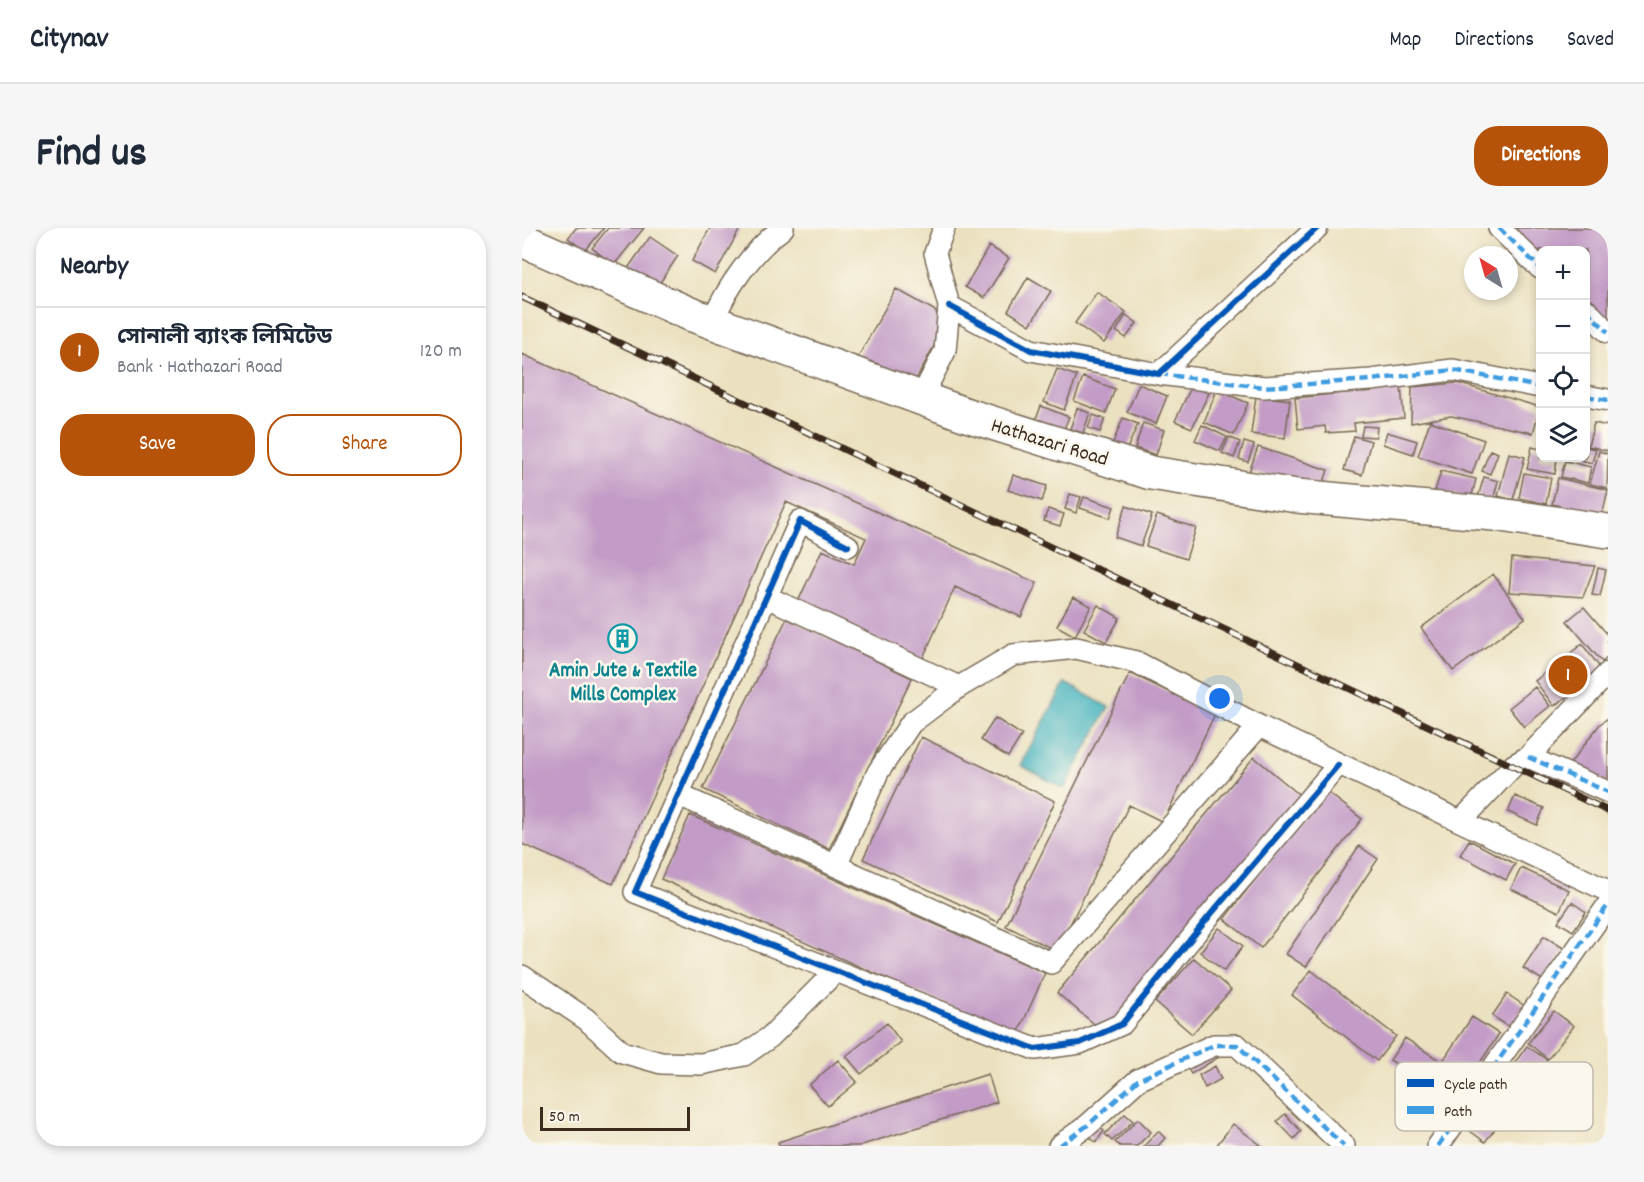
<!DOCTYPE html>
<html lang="en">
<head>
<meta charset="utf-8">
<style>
	body { margin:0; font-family:Dekko,"Noto Sans Bengali",sans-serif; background:#f6f6f7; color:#1f2937 }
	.controls { position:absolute; right:18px; top:18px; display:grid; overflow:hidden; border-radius:12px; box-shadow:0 3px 9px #0003 }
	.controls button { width:54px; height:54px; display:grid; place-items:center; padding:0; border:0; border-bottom:2px solid #e0e1e3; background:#fff; color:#1f2937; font:30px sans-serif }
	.compass { position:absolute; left:942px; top:18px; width:54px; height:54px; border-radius:50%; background:#fff; box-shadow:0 3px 9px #0003; rotate:323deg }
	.scale { position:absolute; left:18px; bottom:15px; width:150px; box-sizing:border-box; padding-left:6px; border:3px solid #3b2a1e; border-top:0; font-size:16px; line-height:21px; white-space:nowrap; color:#3b2a1e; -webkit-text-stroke:4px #fbf7ec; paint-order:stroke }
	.you { position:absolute; left:698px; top:471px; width:21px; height:21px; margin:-15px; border:4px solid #fff; border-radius:50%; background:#1a73e8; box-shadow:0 0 0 9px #1a73e833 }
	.badge { display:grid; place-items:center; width:39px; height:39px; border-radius:50%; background:#b45309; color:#fff; font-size:20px; font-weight:700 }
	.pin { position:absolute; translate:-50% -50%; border:3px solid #fff; box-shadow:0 2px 6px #0006 }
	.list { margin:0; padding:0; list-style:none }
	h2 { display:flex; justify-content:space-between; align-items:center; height:78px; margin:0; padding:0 24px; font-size:26px }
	h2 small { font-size:20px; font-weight:400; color:#747a83 }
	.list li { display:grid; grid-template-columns:39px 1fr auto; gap:18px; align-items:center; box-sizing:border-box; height:90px; padding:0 24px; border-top:2px solid #e0e1e3 }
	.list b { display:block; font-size:22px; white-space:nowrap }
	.list p { margin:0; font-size:20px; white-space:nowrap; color:#747a83 }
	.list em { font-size:20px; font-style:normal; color:#747a83 }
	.actions { display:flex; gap:12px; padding:18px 24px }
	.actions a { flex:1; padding:14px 0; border:2px solid #b45309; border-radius:24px; text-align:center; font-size:21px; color:#b45309 }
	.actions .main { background:#b45309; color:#fff }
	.icon { flex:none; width:33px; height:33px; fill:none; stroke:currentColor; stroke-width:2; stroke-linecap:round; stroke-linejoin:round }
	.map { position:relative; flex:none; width:1086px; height:918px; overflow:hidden; border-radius:24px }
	header { display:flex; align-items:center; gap:36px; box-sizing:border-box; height:84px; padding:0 30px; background:#fff; border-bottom:2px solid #e0e1e3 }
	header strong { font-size:28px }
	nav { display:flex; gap:33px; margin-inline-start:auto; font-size:21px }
	.intro { display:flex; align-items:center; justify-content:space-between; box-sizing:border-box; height:144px; padding:0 36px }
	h1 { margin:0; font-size:42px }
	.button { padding:15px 27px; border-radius:24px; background:#b45309; color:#fff; font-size:21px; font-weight:700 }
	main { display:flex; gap:36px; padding:0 36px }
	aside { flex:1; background:#fff; border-radius:24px; box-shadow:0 3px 9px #0003 }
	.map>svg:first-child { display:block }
	.water { fill:#44b3be; stroke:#406e6e; stroke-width:1.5 }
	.building { fill:#c29bc6 }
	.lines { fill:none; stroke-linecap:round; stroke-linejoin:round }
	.minor-casing { stroke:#796a57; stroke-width:24 }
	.trunk-casing { stroke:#796a57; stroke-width:36 }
	.minor { stroke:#fff; stroke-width:21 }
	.trunk { stroke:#fff; stroke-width:33 }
	.rail-casing { stroke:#3b2a1e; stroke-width:7 }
	.rail { stroke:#fbf7ec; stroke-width:4.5; stroke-dasharray:14; stroke-linecap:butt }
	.quiet { stroke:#3f9ce0; stroke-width:4.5; stroke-dasharray:9 4.5; stroke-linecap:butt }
	.cycleway-casing { stroke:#fbf7ec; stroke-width:10 }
	.cycleway { stroke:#0057b8; stroke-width:6 }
	.labels { text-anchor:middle; stroke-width:5; stroke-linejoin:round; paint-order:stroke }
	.street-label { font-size:21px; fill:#3b2a1e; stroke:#fbf7ec }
	.culture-label { font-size:21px; font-weight:bold; fill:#0d838f; stroke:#fbf7ec }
	.key { fill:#fbf7ec; stroke:#c1baae; stroke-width:1.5 }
	.key-label { font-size:16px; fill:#3b2a1e }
</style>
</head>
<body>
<header>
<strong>Citynav</strong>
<nav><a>Map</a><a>Directions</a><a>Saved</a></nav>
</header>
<div class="intro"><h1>Find us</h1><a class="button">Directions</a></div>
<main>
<aside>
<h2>Nearby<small></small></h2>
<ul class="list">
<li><span class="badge">1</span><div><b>সোনালী ব্যাংক লিমিটেড</b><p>Bank · Hathazari Road</p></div><em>120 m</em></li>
</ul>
<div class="actions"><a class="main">Save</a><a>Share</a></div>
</aside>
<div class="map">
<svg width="1086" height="918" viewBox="0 0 1086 918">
	<rect width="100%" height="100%" fill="#fbf7ec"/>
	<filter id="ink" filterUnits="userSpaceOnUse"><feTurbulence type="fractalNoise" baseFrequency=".0167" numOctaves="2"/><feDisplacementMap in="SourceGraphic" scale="12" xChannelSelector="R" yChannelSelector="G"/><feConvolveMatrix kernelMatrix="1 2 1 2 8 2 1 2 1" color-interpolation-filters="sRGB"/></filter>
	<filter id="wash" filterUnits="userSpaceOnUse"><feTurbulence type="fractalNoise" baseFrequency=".008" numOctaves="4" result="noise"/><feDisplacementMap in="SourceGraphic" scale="24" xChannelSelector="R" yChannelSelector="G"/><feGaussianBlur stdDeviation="1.35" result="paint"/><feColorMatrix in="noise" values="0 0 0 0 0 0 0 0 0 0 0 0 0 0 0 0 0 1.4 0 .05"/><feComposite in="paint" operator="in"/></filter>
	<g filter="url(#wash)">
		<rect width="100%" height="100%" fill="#ebe1c0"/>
		<path class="water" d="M 543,455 L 587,479 L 542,561 L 498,537 Z"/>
		<g id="blocks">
			<path class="building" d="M 54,0 L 82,0 L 63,23 L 46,10 Z
				M 86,0 L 122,0 L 92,37 L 70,20 Z
				M 188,0 L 218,1 L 193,46 L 170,33 Z
				M 986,0 L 1086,0 L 1086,96 L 1064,74 L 1064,22 L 1018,22 L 1018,31 Z
				M 128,9 L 156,28 L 133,62 L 104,43 Z
				M 467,18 L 487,30 L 462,70 L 443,59 Z
				M 506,49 L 529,63 L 508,97 L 486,83 Z
				M 374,61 L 412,82 L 423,97 L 389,161 L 335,131 Z
				M 575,64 L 604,84 L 582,115 L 553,95 Z
				M 604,87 L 615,95 L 604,110 L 594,103 Z
				M 0,126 L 515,355 L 499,389 L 433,359 L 400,432 L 275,376 L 300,322 L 332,336 L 344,310 L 264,274 L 91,656 L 0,616 Z
				M 535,141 L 555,148 L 542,182 L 522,174 Z
				M 561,149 L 593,161 L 584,185 L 552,173 Z
				M 935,155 L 1018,179 L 1011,205 L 929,188 L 889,195 L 890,159 Z
				M 617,156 L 645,168 L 634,196 L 605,184 Z
				M 670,157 L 687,165 L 670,200 L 653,193 Z
				M 879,159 L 882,190 L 832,195 L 833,203 L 804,205 L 803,198 L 776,201 L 773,170 Z
				M 695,162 L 726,175 L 712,207 L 682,194 Z
				M 734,168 L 768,172 L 763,210 L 729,206 Z
				M 519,178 L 547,189 L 538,210 L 511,199 Z
				M 555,180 L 568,185 L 561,205 L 548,201 Z
				M 571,187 L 583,191 L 578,204 L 566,200 Z
				M 601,190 L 616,196 L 604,223 L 590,217 Z
				M 908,193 L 962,212 L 950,246 L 896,228 Z
				M 621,195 L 642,202 L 634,227 L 613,220 Z
				M 1072,195 L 1086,198 L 1086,223 L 1066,218 Z
				M 680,197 L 705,209 L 698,223 L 673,212 Z
				M 841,198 L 855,199 L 854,209 L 839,208 Z
				M 865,204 L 895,213 L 891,226 L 861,216 Z
				M 832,208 L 849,213 L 840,247 L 822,242 Z
				M 707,209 L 718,214 L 712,230 L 700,225 Z
				M 722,214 L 732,217 L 726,234 L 717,231 Z
				M 736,219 L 806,242 L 801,257 L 727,244 Z
				M 1010,219 L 1018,221 L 1018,230 L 1035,230 L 1033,246 L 1005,241 Z
				M 1064,219 L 1074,221 L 1070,235 L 1051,230 L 1064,230 Z
				M 968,222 L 976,225 L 968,246 L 960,243 Z
				M 1077,223 L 1086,226 L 1085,260 L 1068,256 Z
				M 987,225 L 1003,229 L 991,272 L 976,268 Z
				M 1043,233 L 1069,239 L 1066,255 L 1039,249 Z
				M 919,243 L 954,251 L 949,271 L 913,263 Z
				M 1002,245 L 1029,250 L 1024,276 L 997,270 Z
				M 491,247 L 525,258 L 520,273 L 486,262 Z
				M 962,249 L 976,253 L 971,273 L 956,269 Z
				M 1036,250 L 1086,262 L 1080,288 L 1030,276 Z
				M 548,266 L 559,269 L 554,285 L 543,281 Z
				M 562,269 L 592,279 L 588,290 L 558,280 Z
				M 604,278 L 630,287 L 619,318 L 593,309 Z
				M 526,281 L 542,286 L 538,298 L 522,293 Z
				M 635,287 L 674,300 L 664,331 L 624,318 Z
				M 990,330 L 1073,338 L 1061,369 L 987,364 Z
				M 1076,340 L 1084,342 L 1078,368 L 1070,367 Z
				M 971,346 L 1003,390 L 931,443 L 899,400 Z
				M 551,369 L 569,378 L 553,408 L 535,398 Z
				M 576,377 L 598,390 L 584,414 L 562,402 Z
				M 1062,379 L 1086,407 L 1086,429 L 1080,434 L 1045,393 Z
				M 265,390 L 390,450 L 307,621 L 181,561 Z
				M 1060,416 L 1080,442 L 1032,478 L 1013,453 Z
				M 608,445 L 693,486 L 641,594 L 607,577 L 535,723 L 484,698 Z
				M 1013,459 L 1028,478 L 1002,499 L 987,480 Z
				M 473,490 L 500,507 L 486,529 L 459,512 Z
				M 1086,490 L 1086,555 L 1047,537 L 1078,496 Z
				M 399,509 L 533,573 L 476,694 L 341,631 Z
				M 732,529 L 786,574 L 589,810 L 535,765 Z
				M 803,562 L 840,591 L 739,720 L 702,691 Z
				M 993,568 L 1022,580 L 1015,597 L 986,584 Z
				M 168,587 L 523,745 L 495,808 L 139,651 Z
				M 947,612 L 993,636 L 984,652 L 938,627 Z
				M 837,618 L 856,631 L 784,739 L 764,726 Z
				M 999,640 L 1047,662 L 1037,684 L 989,661 Z
				M 1050,674 L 1064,684 L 1051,703 L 1036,694 Z
				M 697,700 L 721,718 L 702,743 L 678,724 Z
				M 1022,708 L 1043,721 L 1022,753 L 1001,740 Z
				M 672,730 L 709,762 L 670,806 L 633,774 Z
				M 789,742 L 874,808 L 855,833 L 770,767 Z
				M 985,766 L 1003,778 L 989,800 L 970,788 Z
				M 1032,783 L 1052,798 L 1026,831 L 1006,815 Z
				M 950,789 L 977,806 L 932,874 L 868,832 L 883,810 L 920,834 Z
				M 365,795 L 379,814 L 339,846 L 324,828 Z
				M 690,818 L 697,829 L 669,846 L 663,835 Z
				M 1005,818 L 1025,832 L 995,874 L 974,860 Z
				M 316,832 L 335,854 L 306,878 L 287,857 Z
				M 693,838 L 699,851 L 683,860 L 677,847 Z
				M 466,846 L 475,874 L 337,918 L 257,918 L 256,914 Z
				M 973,868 L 989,880 L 963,914 L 947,902 Z
				M 603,886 L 611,893 L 590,913 L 583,906 Z
				M 763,886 L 779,903 L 772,911 L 755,893 Z
				M 616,891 L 629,904 L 615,918 L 598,918 L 593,914 Z
				M 711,896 L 740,918 L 694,918 Z
				M 575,897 L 582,903 L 574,914 L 567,909 Z
				M 636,903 L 643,910 L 636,918 L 622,918 Z"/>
		</g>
	</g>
	<g filter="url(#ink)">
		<use href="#blocks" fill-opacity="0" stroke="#796a57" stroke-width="1.5"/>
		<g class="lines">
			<defs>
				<path id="minor" d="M 977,0 L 1018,40
					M 427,78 L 509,122 L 637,146 L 795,0
					M 1064,82 L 1086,104
					M 190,94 C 205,59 231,22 261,0
					M 637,146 L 742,159 L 849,152 L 931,142 L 1018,159
					M 1064,168 L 1086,172
					M 399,170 L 423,123 L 427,78 L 413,25 L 422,0
					M 326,318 L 278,293 L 113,664 L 513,821 L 558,815 L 600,796 L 689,686 L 816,537
					M 245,369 L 437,459
					M 737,498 L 1086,663
					M 1006,529 L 1086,564
					M 157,567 L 529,735 L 737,498 L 614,434 L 554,420 L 491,427 L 437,459 L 389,495 L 356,544 L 314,638
					M 939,593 L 992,537 L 1006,529 L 1086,445
					M 0,748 L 64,791 L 100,824 L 139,835 L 179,836 L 222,827 L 248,809 L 314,743
					M 537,918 L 566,897 L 616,852 L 692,817 L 715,817 L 822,918
					M 916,918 L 1086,677"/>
				<path id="trunk" d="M 0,12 L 168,86 L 445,187 L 629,245 L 775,268 L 972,286 L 1086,303"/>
			</defs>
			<use href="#minor" class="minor-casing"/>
			<use href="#trunk" class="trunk-casing"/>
			<use href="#minor" class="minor"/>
			<use href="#trunk" class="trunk"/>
			<defs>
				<path id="rail" d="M 0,69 L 1086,583"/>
			</defs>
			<use href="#rail" class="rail-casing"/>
			<use href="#rail" class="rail"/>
			<path class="quiet" d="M 977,0 L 1018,40
				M 1064,82 L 1086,104
				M 637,146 L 742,159 L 849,152 L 931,142 L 1018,159
				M 1064,168 L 1086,172
				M 1006,529 L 1086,564
				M 537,918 L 566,897 L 616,852 L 692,817 L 715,817 L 822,918
				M 916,918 L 1086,677"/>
			<defs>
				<path id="cycleway" d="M 427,78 L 509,122 L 637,146 L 795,0
					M 326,318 L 278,293 L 113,664 L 513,821 L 558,815 L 600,796 L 689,686 L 816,537"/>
			</defs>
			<use href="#cycleway" class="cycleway-casing"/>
			<use href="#cycleway" class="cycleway"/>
		</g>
	</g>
	<defs>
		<symbol id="building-ring" viewBox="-11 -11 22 22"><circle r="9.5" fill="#fbf7ec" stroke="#0f9aa8" stroke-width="1.5"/><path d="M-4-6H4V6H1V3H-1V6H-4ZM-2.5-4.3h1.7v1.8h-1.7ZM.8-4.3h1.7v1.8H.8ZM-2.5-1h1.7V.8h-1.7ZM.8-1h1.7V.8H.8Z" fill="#0f9aa8"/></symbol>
	</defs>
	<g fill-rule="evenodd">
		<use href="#building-ring" x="84" y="394" width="33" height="33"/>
	</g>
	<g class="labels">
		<g class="street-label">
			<text transform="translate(528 213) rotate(17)" y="7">Hathazari Road</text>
		</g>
		<g class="culture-label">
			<text x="101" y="448">Amin Jute &amp; Textile<tspan x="101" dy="24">Mills Complex</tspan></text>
		</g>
	</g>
	<rect x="873" y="834" width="198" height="69" rx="9" class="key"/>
	<rect x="885" y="851" width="27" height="8" fill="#0057b8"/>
	<rect x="885" y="878" width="27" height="8" fill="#3f9ce0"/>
	<g class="key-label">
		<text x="922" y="861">Cycle path</text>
		<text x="922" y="888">Path</text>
	</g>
</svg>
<div class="controls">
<button>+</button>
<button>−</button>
<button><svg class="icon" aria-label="locate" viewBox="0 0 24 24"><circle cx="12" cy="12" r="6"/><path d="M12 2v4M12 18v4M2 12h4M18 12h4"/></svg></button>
<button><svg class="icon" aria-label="layers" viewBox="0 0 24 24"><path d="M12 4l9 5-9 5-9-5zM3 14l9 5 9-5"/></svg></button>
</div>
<svg class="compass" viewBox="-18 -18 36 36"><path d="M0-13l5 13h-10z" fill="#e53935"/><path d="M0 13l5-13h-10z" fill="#747a83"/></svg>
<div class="scale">50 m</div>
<div class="you"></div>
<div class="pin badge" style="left:1046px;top:447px">1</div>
</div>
</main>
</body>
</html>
